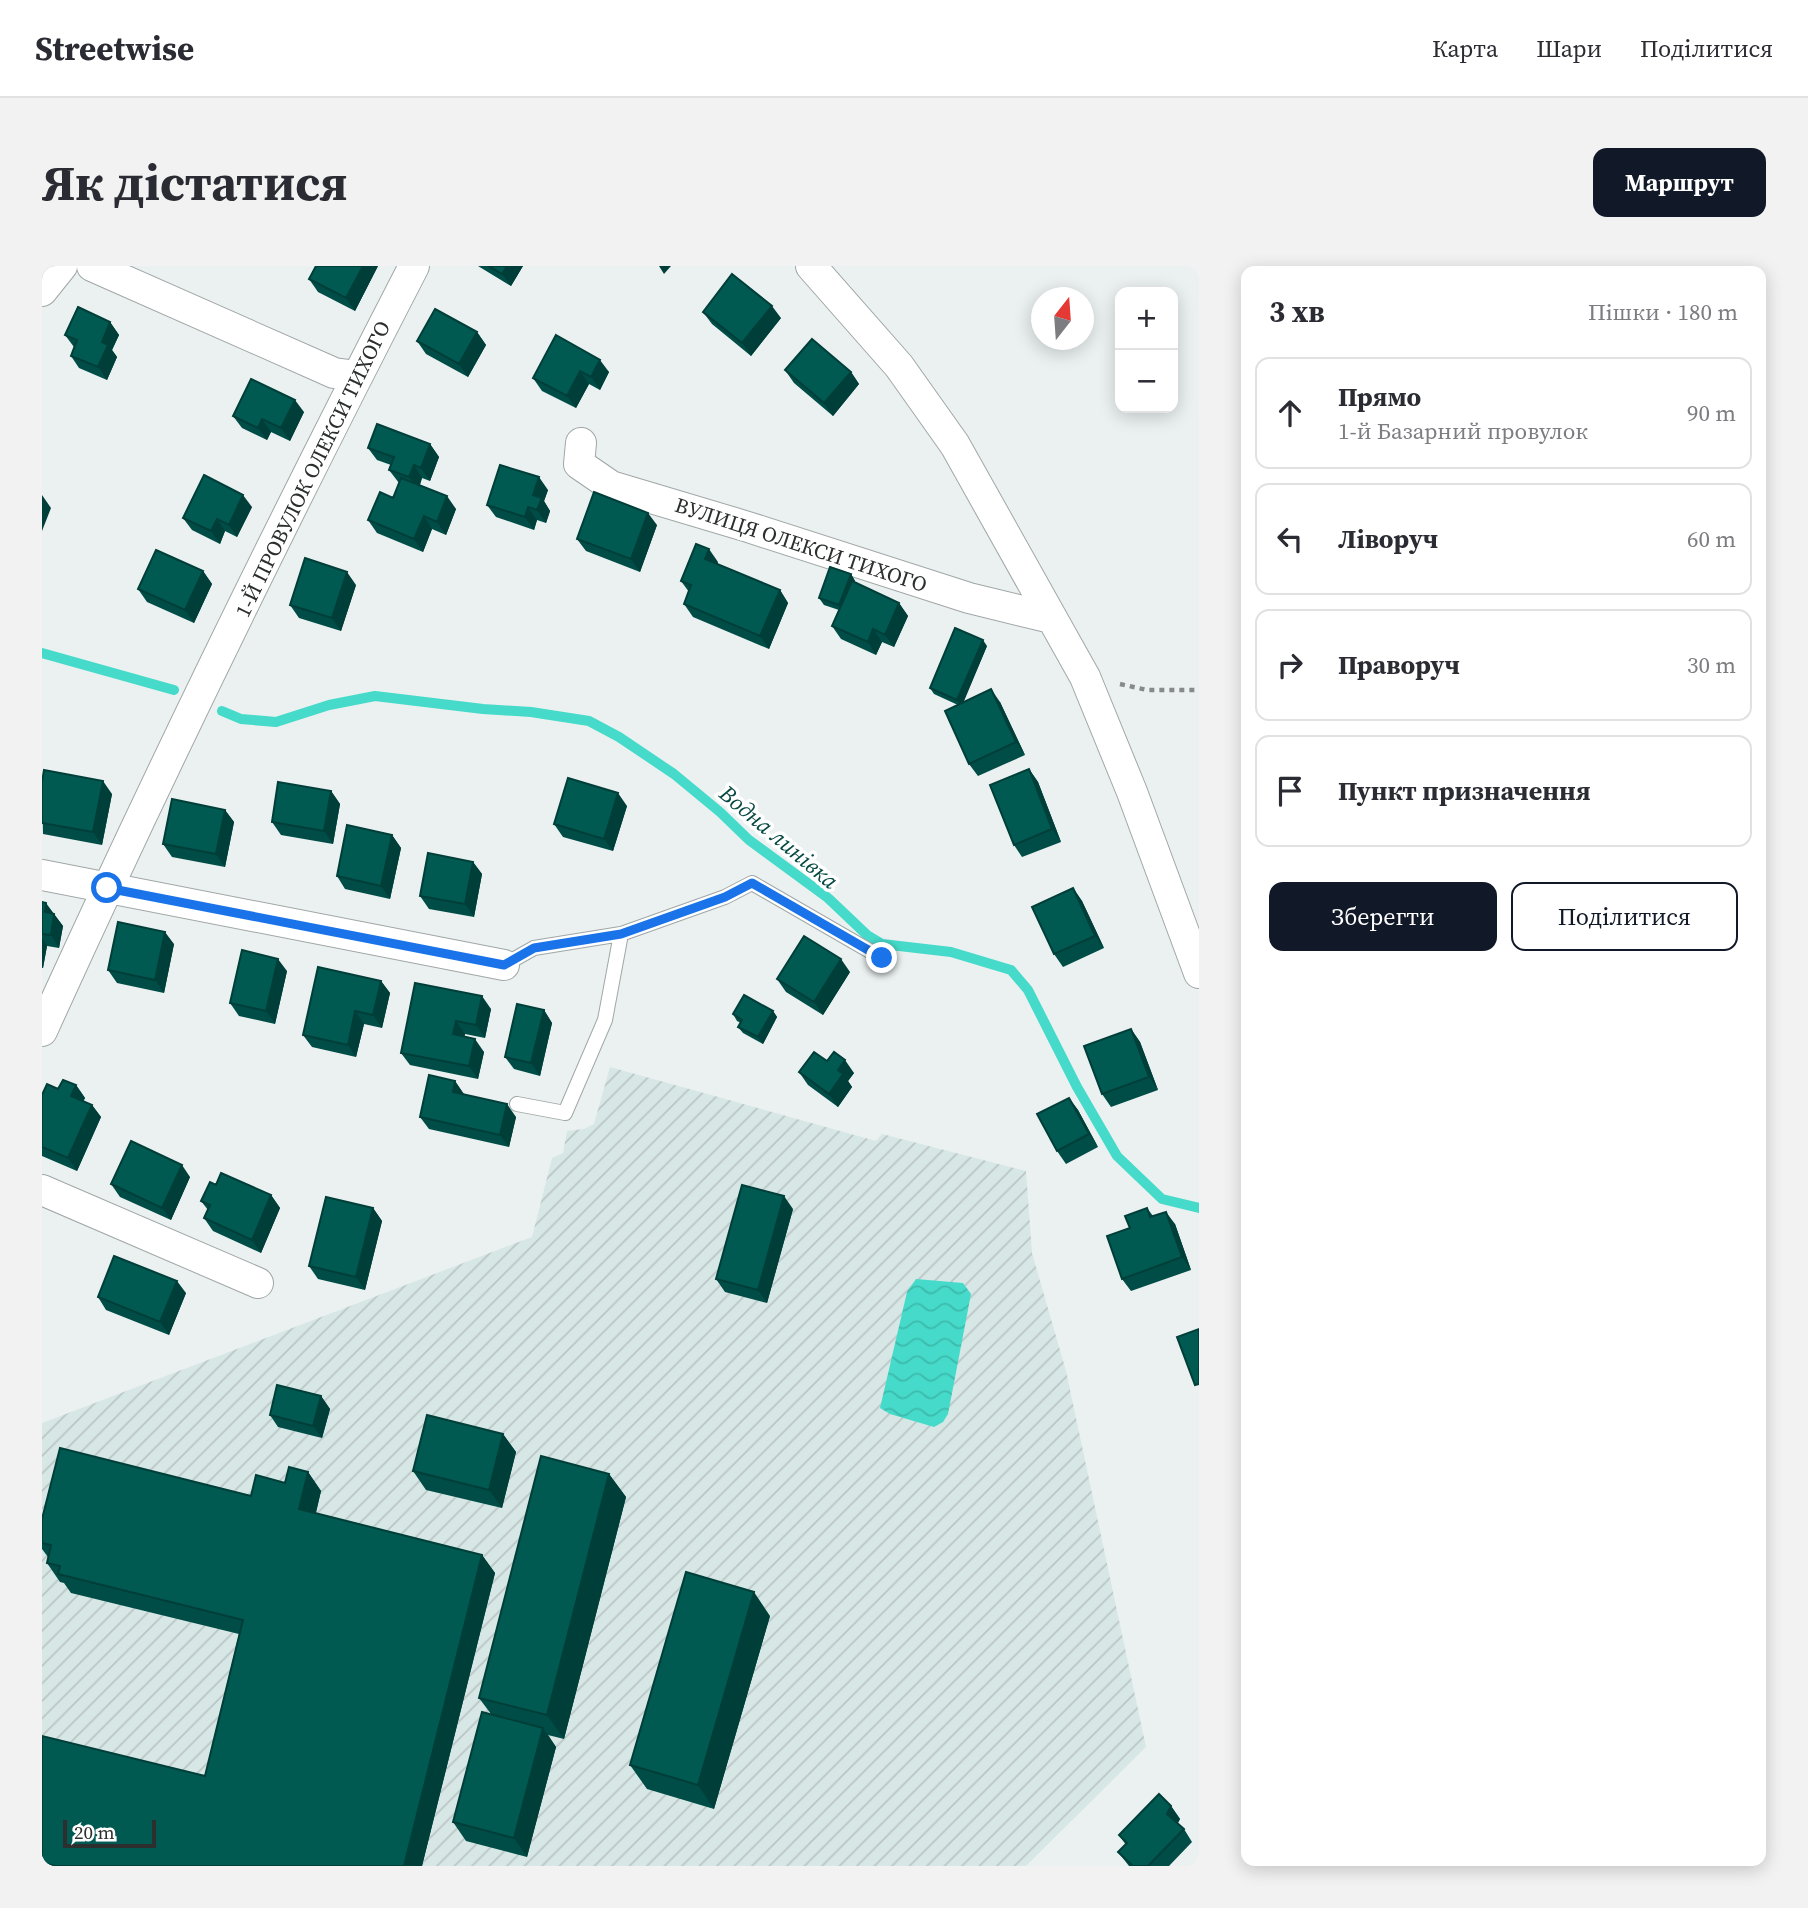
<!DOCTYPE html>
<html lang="uk">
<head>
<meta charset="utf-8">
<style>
	body { margin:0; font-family:"Source Serif 4",serif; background:#f2f2f3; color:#2b2b33 }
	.controls { position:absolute; right:21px; top:21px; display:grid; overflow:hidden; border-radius:14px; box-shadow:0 4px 18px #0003 }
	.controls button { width:63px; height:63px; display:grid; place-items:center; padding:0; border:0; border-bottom:2px solid #e1e1e2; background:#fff; color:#2b2b33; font:35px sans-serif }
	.compass { position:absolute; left:989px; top:21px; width:63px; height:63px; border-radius:50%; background:#fff; box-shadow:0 4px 18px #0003; rotate:17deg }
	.scale { position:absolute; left:21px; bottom:18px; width:93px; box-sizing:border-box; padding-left:7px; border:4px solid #2c2f2e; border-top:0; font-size:19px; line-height:24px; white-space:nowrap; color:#2c2f2e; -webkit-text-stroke:5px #fff; paint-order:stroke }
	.stop { position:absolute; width:21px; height:21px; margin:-16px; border:5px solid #1a73e8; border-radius:50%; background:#fff }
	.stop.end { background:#1a73e8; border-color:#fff; box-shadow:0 2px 7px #0008 }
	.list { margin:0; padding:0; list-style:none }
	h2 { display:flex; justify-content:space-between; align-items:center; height:91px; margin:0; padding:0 28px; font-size:30px }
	h2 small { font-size:23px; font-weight:400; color:#7c7c81 }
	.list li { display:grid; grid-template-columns:46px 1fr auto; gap:21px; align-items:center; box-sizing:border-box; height:112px; margin:0 14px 14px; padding:0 14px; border:2px solid #e1e1e2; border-radius:14px }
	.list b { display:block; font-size:26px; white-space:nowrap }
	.list p { margin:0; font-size:23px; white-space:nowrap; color:#7c7c81 }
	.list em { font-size:23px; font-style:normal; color:#7c7c81 }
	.actions { display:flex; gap:14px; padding:21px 28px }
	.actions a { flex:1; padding:16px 0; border:2px solid #111827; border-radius:14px; text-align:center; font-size:24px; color:#111827 }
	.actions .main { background:#111827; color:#fff }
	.icon { flex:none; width:38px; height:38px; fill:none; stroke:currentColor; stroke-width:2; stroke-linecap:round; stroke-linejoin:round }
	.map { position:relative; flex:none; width:1157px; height:1600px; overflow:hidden; border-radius:14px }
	header { display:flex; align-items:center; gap:42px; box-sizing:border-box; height:98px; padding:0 35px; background:#fff; border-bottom:2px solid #e1e1e2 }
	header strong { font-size:33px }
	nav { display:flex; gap:38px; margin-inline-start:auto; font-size:24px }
	.intro { display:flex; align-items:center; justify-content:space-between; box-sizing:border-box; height:168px; padding:0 42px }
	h1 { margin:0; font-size:49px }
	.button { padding:18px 32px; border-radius:14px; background:#111827; color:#fff; font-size:24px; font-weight:700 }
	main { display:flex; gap:42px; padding:0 42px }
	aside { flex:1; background:#fff; border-radius:14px; box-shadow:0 4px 18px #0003 }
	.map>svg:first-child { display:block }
	.industrial { fill:url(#industrial-furrows) }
	.water { fill:url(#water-waves) }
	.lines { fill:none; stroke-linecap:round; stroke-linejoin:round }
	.stream { stroke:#45dac9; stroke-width:10 }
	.lane-casing { stroke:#a0a7a6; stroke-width:16 }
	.street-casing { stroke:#a0a7a6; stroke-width:32 }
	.path { stroke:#868b8a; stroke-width:4.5; stroke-dasharray:5 5; stroke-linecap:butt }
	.lane { stroke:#fff; stroke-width:14 }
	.street { stroke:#fff; stroke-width:30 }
	.wall { fill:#004d47 }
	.shaded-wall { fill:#003f39 }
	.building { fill:#005a52; stroke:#003f39; stroke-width:2 }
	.route { stroke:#1a73e8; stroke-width:9 }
	.labels { text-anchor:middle; stroke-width:7; stroke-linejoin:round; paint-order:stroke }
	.street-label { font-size:21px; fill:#2c2f2e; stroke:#fff }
	.water-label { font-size:23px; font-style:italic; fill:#054942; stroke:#fff }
</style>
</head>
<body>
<header>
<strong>Streetwise</strong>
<nav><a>Карта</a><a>Шари</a><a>Поділитися</a></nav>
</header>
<div class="intro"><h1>Як дістатися</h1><a class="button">Маршрут</a></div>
<main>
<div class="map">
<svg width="1157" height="1600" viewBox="0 0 1157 1600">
	<defs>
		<pattern id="industrial-furrows" width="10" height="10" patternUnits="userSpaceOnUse" patternTransform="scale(1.75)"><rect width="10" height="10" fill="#d7e7e5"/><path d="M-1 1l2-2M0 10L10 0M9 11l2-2" fill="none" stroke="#b9c6c5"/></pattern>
		<pattern id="water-waves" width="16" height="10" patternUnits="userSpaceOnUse" patternTransform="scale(1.75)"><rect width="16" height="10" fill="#45dac9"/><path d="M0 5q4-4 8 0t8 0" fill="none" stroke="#3dbbad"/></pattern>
	</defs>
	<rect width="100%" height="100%" fill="#eaf1f0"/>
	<path class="industrial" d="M 568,801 L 834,875 L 840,868 L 984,905 L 990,987 L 1024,1105 L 1104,1481 L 984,1600 L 0,1600 L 0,1157 L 490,971 L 510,892 L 521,887 L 525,865 L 542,863 L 552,858 Z"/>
	<path class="water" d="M 874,1013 L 921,1017 L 929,1028 L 906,1148 L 901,1156 L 892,1161 L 848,1148 L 838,1142 L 865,1026 Z"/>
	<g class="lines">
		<path class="stream" d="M 0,387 L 132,424
			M 180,445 L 199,453 L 234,456 L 287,439 L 333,430 L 441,443 L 489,446 L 547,455 L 577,471 L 632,508 L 678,546 L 707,574 L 786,632 L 825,669 L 840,678 L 909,686 L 969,704 L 986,724 L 1035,821 L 1075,890 L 1120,933 L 1157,942"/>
		<defs>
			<path id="lane" d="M 462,699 L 492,682 L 579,668 L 683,631 L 710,617 L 840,692
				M 475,838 L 523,847 L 563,754 L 579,668"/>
			<path id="street" d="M 50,0 L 292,107 L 315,110
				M 769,0 L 857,100 L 913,179 L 1043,411 L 1090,526 L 1157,707
				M 0,25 L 20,0
				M 539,177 L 537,198 L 569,220 L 706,261 L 927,332 L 1009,352
				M 0,609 L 462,699
				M 0,765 C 117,507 242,252 372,0
				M 0,924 L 216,1017"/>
		</defs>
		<use href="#lane" class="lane-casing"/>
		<use href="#street" class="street-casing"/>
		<path class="path" d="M 1078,418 L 1105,424 L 1157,424"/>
		<use href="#lane" class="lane"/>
		<use href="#street" class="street"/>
	</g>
	<path class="wall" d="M 336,0 L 313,45 L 276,26 L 267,13 Z
		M 436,0 L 481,0 L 469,20 Z
		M 661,46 L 739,52 L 709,90 L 670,58 Z
		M 68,56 L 77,69 L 70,84 L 75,91 L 65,114 L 37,102 L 29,90 L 32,81 L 23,69 Z
		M 435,66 L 444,79 L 426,111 L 384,88 L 375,75 Z
		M 514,69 L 567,106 L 558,124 L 547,118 L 534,142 L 500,125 L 491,112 Z
		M 743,104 L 809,106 L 817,118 L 791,150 L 752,117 Z
		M 262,146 L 248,175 L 229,166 L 225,174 L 200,162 L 191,150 Z
		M 388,178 L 397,191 L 388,215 L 380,212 L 378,219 L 414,243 L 404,269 L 390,263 L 381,286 L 335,267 L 326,254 L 351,232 L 357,217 L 347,204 L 349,199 L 335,194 L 326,182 Z
		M 506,224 L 502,235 L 508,245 L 504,257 L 495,254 L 492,264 L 454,251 L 445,239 Z
		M 210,241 L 195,271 L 183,265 L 178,278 L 150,264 L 141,252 Z
		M 615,259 L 598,306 L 544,285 L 535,273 Z
		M 676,296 L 675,298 L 738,324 L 746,337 L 727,383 L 651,351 L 642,338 L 647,326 L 639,315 Z
		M 161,305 L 170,318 L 152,357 L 105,336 L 96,323 Z
		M 809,308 L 813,315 L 813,317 L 857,337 L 866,350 L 852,381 L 840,376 L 834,389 L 799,373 L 790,360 L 797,344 L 782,339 L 777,332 Z
		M 314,319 L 299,365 L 257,352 L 248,339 Z
		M 945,380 L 921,436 L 958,436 L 983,489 L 936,510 L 927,498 L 916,439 L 892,428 L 888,422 Z
		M 987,503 L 996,516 L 1019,576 L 980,591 L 972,579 Z
		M 0,516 L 70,528 L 60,579 L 1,568 Z
		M 289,525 L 298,538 L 291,578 L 239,569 L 230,556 Z
		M 585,540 L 571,585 L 521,571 L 512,558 Z
		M 183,544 L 192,556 L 183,601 L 130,591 L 121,578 Z
		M 350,569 L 359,582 L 348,633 L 303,623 L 295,610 Z
		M 431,596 L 440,608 L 432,651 L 387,643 L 378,630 Z
		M 1031,622 L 1040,635 L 1062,682 L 1021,701 L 1012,688 Z
		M 0,636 L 11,647 L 21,660 L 17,682 L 5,680 L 1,702 L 0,702 Z
		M 132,678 L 122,727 L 75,717 L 66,704 Z
		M 245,705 L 233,758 L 197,750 L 188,737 Z
		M 808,706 L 781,749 L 744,726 L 735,713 Z
		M 339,715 L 348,727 L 340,762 L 322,758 L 314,791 L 270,781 L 261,769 Z
		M 373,717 L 449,743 L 443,772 L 423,768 L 422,771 L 442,786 L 436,813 L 368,799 L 359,787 Z
		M 502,744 L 510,757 L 498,810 L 472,803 L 463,791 Z
		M 731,745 L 735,751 L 721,778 L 701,767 L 696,761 L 699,757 L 695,755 L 691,748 Z
		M 1089,763 L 1098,776 L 1116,824 L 1069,841 L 1060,828 Z
		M 785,795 L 812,807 L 806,815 L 810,821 L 796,841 L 766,819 L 757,806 Z
		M 413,815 L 422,829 L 474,851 L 467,881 L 387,863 L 378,851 Z
		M 34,819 L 43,832 L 41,835 L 50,839 L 59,851 L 35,905 L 0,890 L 0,829 L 16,823 Z
		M 1027,832 L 1036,844 L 1056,881 L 1024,898 L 1015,885 Z
		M 148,911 L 129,954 L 78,931 L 69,918 Z
		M 174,919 L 229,929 L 238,942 L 219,987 L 171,965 L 162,952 L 166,944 L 159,935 Z
		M 331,942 L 340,955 L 323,1024 L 276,1013 L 267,1000 Z
		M 1105,942 L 1111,950 L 1133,958 L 1149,1004 L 1089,1025 L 1080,1013 L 1088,962 Z
		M 751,943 L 725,1037 L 683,1026 L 674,1013 Z
		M 144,1027 L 127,1069 L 64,1044 L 56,1031 Z
		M 279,1130 L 288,1143 L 280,1172 L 236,1161 L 228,1149 Z
		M 461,1168 L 474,1186 L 460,1242 L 384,1224 L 371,1205 Z
		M 266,1206 L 279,1225 L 274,1247 L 440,1289 L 453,1307 L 380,1600 L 0,1600 L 0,1470 L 163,1510 L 197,1368 L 29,1327 L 22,1317 L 18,1316 L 5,1297 L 6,1291 L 0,1283 L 0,1253 L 209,1230 Z
		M 567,1208 L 584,1231 L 522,1473 L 506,1469 L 514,1481 L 485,1591 L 424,1575 L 411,1556 L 449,1448 L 437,1432 Z
		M 728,1350 L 672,1543 L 605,1523 L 588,1499 Z
		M 1129,1540 L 1138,1553 L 1135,1558 L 1142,1563 L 1150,1576 L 1127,1600 L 1087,1600 L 1076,1586 L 1084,1579 L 1077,1569 Z"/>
	<path class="shaded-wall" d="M 321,0 L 336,0 L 313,45 L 304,32 Z
		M 465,0 L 481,0 L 469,20 L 460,8 Z
		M 617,0 L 629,0 L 622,8 Z
		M 730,40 L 739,52 L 709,90 L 700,77 Z
		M 68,56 L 77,69 L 70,84 L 75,91 L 65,114 L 56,101 L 60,76 Z
		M 435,66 L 444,79 L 426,111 L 417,98 Z
		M 558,94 L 567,106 L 558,124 L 549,111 Z
		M 538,105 L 547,118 L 534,142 L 525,130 Z
		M 809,106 L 817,118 L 791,150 L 782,137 Z
		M 253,134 L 262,146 L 248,175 L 239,162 Z
		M 220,153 L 229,166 L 225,174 L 216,162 Z
		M 388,178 L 397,191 L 388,215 L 379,202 Z
		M 372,199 L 380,212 L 376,224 L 367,211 Z
		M 497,211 L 506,224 L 502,235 L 508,245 L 504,257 L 495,244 L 491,229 Z
		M 0,229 L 9,242 L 0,265 Z
		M 201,229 L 210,241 L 195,271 L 187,259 Z
		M 405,230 L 414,243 L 404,269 L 395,256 Z
		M 486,241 L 495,254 L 492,264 L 483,251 Z
		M 606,247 L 615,259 L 598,306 L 589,293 Z
		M 382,250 L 390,263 L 381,286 L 372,273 Z
		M 175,253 L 183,265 L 178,278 L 169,265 Z
		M 667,283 L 676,296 L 672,306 L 663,293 Z
		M 161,305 L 170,318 L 152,357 L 143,344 Z
		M 305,306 L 314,319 L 299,365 L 290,352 Z
		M 809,308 L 813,315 L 802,346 L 797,339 Z
		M 738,324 L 746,337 L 727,383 L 718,370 Z
		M 857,337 L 866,350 L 852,381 L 843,369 Z
		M 831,363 L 840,376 L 834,389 L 826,376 Z
		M 941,374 L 945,380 L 920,440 L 915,434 Z
		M 949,423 L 958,436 L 983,489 L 974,476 Z
		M 987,503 L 996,516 L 1019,576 L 1010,563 Z
		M 61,515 L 70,528 L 60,579 L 51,566 Z
		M 289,525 L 298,538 L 291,578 L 282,565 Z
		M 576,527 L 585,540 L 571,585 L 562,573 Z
		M 183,544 L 192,556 L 183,601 L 174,588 Z
		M 350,569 L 359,582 L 348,633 L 339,620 Z
		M 431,596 L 440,608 L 432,651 L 423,638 Z
		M 1031,622 L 1040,635 L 1062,682 L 1053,670 Z
		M 4,637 L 21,660 L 17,682 L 9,669 L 3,646 Z
		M 123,666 L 132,678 L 122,727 L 113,714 Z
		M 0,672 L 5,680 L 1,702 L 0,700 Z
		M 236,693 L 245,705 L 233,758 L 224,745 Z
		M 799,693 L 808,706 L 781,749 L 772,736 Z
		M 339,715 L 348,727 L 340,762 L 331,749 Z
		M 440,730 L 449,743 L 443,772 L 434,759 Z
		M 502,744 L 510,757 L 498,810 L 489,797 Z
		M 313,745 L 322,758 L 314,791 L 306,779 Z
		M 731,745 L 735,751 L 721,778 L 716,771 Z
		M 414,755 L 423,768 L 420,781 L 411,768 Z
		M 1089,763 L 1098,776 L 1116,824 L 1107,811 Z
		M 433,773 L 442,786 L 436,813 L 427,800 Z
		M 803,794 L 812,807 L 806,815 L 810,821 L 796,841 L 787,828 L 796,804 Z
		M 413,815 L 422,828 L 419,839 L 411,826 Z
		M 34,819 L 43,832 L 38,842 L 29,830 Z
		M 1027,832 L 1036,844 L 1056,881 L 1047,868 Z
		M 465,838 L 474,851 L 467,881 L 458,869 Z
		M 50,839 L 59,851 L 35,905 L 26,892 Z
		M 140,899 L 148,911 L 129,954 L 120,942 Z
		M 229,929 L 238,942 L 219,987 L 210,974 Z
		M 742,930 L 751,943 L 725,1037 L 716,1024 Z
		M 331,942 L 340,955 L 323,1024 L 314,1011 Z
		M 1124,946 L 1133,958 L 1149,1004 L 1140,991 Z
		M 135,1015 L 144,1027 L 127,1069 L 118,1056 Z
		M 279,1130 L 288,1143 L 280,1172 L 271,1160 Z
		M 461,1168 L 474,1186 L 460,1242 L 447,1224 Z
		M 266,1206 L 279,1225 L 270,1262 L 257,1243 Z
		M 567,1208 L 584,1231 L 522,1473 L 505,1449 Z
		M 440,1289 L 453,1307 L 380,1600 L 362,1600 Z
		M 712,1326 L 728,1350 L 672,1543 L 656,1519 Z
		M 501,1462 L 514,1481 L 485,1591 L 472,1572 Z
		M 1129,1540 L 1138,1553 L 1134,1561 L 1125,1548 Z"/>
	<path class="building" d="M 274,0 L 321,0 L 304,32 L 267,13 Z
		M 447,0 L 465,0 L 460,8 Z
		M 690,8 L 730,40 L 700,77 L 661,46 Z
		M 36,41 L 68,56 L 60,76 L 66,79 L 56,101 L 29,90 L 35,74 L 23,69 Z
		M 393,43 L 435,66 L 417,98 L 375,75 Z
		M 514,69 L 558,94 L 549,111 L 538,105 L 525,130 L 491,112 Z
		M 770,73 L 809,106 L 782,137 L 743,104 Z
		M 209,113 L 253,134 L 239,162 L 220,153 L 216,162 L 191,150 Z
		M 335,158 L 388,178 L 379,202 L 372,199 L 367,211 L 347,204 L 352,191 L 326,182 Z
		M 458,199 L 497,211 L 491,229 L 500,232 L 495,244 L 486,241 L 483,251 L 445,239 Z
		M 162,209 L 201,229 L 187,259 L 175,253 L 169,265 L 141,252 Z
		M 359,212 L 405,230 L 395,256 L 382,250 L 372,273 L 326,254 L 338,226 L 351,232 Z
		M 552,226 L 606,247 L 589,293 L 535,273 Z
		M 654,278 L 667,283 L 663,293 L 738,324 L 718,370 L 642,338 L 649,319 L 639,315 Z
		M 114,284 L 161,305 L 143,344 L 96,323 Z
		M 263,292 L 305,306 L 290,352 L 248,339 Z
		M 788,301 L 809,308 L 797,339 L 777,332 Z
		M 810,315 L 857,337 L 843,369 L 831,363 L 826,376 L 790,360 Z
		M 913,362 L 941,374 L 915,434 L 888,422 Z
		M 949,423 L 974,476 L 927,498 L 903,445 Z
		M 987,503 L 1010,563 L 972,579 L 948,519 Z
		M 2,504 L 61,515 L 51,566 L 0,557 L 0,516 Z
		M 526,512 L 576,527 L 562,573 L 512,558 Z
		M 236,516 L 289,525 L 282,565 L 230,556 Z
		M 130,533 L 183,544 L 174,588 L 121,578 Z
		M 305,559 L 350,569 L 339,620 L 295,610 Z
		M 386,587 L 431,596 L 423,638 L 378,630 Z
		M 1031,622 L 1053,670 L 1012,688 L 990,641 Z
		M 0,636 L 4,637 L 3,646 L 12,648 L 9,669 L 0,668 Z
		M 76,656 L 123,666 L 113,714 L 66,704 Z
		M 762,670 L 799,693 L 772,736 L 735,713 Z
		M 200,684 L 236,693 L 224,745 L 188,737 Z
		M 276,701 L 339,715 L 331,749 L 313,745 L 306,779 L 261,769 Z
		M 373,717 L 440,730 L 434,759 L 414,755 L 411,768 L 433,773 L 427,800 L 359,787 Z
		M 702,729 L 731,745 L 716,771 L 696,761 L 700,754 L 691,748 Z
		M 475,738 L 502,744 L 489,797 L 463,791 Z
		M 1089,763 L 1107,811 L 1060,828 L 1042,780 Z
		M 772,786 L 785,795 L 792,786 L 803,794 L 796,804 L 801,808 L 787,828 L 757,806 Z
		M 387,809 L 413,815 L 411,826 L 465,838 L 458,869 L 378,851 Z
		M 21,814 L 34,819 L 29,830 L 50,839 L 26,892 L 0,881 L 0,829 L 5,818 L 16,823 Z
		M 1027,832 L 1047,868 L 1015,885 L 995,848 Z
		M 89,875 L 140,899 L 120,942 L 69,918 Z
		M 179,907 L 229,929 L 210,974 L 162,952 L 168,939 L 159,935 L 168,916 L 174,919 Z
		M 700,919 L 742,930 L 716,1024 L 674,1013 Z
		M 284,931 L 331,942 L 314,1011 L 267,1000 Z
		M 1105,942 L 1108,951 L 1124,946 L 1140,991 L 1080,1013 L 1065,970 L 1088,962 L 1083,950 Z
		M 72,990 L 135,1015 L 118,1056 L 56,1031 Z
		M 1157,1063 L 1157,1118 L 1153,1119 L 1135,1071 Z
		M 235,1119 L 279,1130 L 271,1160 L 228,1149 Z
		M 385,1149 L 461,1168 L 447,1224 L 371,1205 Z
		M 18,1182 L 209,1230 L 214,1209 L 243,1217 L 247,1201 L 266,1206 L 257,1243 L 440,1289 L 362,1600 L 13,1600 L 0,1597 L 0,1470 L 163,1510 L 201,1354 L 16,1308 L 18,1300 L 5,1297 L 9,1279 L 0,1277 L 0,1253 Z
		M 499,1190 L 567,1208 L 505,1449 L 437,1432 Z
		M 644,1306 L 712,1326 L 656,1519 L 588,1499 Z
		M 440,1446 L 501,1462 L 472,1572 L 411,1556 Z
		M 1117,1528 L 1129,1540 L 1125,1548 L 1142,1563 L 1106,1600 L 1091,1600 L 1076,1586 L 1085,1577 L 1077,1569 Z"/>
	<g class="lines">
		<path class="route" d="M 65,622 L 462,699 L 492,682 L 579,668 L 683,631 L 710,617 L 840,692"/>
	</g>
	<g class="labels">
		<g class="street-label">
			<text transform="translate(271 203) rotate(-64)" y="7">1-Й ПРОВУЛОК ОЛЕКСИ ТИХОГО</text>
			<text transform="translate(759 279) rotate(18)" y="7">ВУЛИЦЯ ОЛЕКСИ ТИХОГО</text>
		</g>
		<g class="water-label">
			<text transform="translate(737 571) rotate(40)" y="8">Водна линівка</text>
		</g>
	</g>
</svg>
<div class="controls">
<button>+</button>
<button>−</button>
</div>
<svg class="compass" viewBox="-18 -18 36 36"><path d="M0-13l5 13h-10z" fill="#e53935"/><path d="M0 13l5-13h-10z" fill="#7c7c81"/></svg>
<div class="scale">20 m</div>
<div class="stop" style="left:65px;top:622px"></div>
<div class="stop end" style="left:840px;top:692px"></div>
</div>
<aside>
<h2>3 хв<small>Пішки · 180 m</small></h2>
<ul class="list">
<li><svg class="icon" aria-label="ahead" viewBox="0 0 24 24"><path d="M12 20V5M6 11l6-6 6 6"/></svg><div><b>Прямо</b><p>1-й Базарний провулок</p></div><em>90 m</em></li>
<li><svg class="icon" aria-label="left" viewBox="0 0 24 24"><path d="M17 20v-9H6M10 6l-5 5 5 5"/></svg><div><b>Ліворуч</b></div><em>60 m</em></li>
<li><svg class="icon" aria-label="right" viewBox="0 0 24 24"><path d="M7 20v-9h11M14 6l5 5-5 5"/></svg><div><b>Праворуч</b></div><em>30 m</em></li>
<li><svg class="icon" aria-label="arrive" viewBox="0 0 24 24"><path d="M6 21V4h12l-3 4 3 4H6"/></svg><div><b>Пункт призначення</b></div></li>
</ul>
<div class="actions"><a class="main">Зберегти</a><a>Поділитися</a></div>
</aside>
</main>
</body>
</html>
